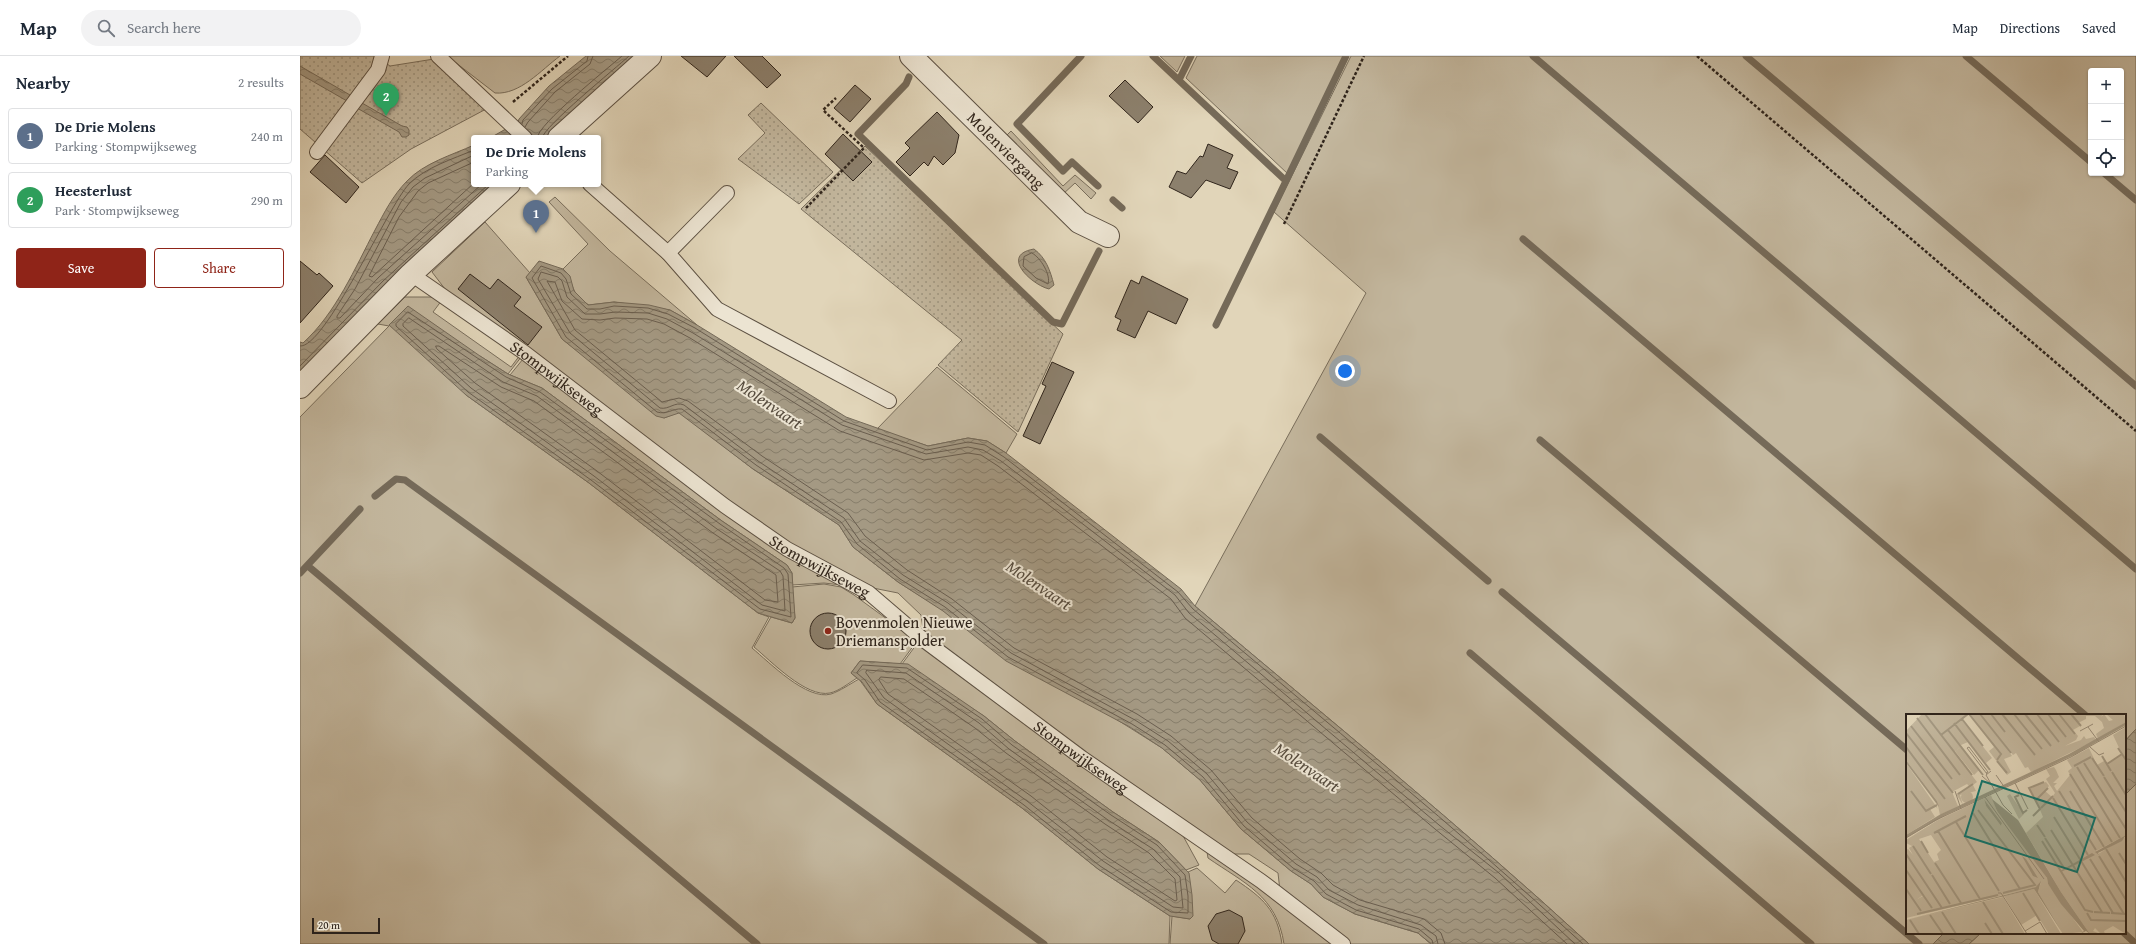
<!DOCTYPE html>
<html lang="en">
<head>
<meta charset="utf-8">
<style>
	body { margin:0; font-family:"Gentium Book Plus",serif; background:#f2f2f3; color:#1f2937 }
	.controls { position:absolute; right:12px; top:12px; display:grid; overflow:hidden; border-radius:4px; box-shadow:0 1px 3px #0004 }
	.controls button { width:36px; height:36px; display:grid; place-items:center; padding:0; border:0; border-bottom:1px solid #e0e1e3; background:#fff; color:#1f2937; font:20px sans-serif }
	.scale { position:absolute; left:12px; bottom:10px; width:68px; box-sizing:border-box; padding-left:4px; border:2px solid #2f241b; border-top:0; font-size:11px; line-height:14px; white-space:nowrap; color:#2f241b; -webkit-text-stroke:3px #ece4d2; paint-order:stroke }
	.you { position:absolute; left:1045px; top:315px; width:14px; height:14px; margin:-10px; border:3px solid #fff; border-radius:50%; background:#1a73e8; box-shadow:0 0 0 6px #1a73e833 }
	.badge { display:grid; place-items:center; width:26px; height:26px; border-radius:50%; background:#8f2418; color:#fff; font-size:13px; font-weight:700 }
	.pin { position:absolute; translate:-50% -33px; filter:drop-shadow(0 1px 2px #0008) }
	.pin::after { content:''; position:absolute; top:21px; width:14px; height:12px; background:inherit; clip-path:polygon(0 0,100% 0,50% 100%) }
	.popup { position:absolute; left:171px; top:79px; width:130px; height:52px; box-sizing:border-box; display:grid; place-content:center; border-radius:4px; background:#fff; filter:drop-shadow(0 1px 3px #0005); font-size:13px; white-space:nowrap; color:#747a83 }
	.popup b { font-size:15px; color:#1f2937 }
	.popup::after { content:''; position:absolute; left:50%; top:100%; margin-left:-8px; border:8px solid transparent; border-top-color:#fff }
	.list { margin:0; padding:0; list-style:none }
	h2 { display:flex; justify-content:space-between; align-items:center; height:52px; margin:0; padding:0 16px; font-size:17px }
	h2 small { font-size:13px; font-weight:400; color:#747a83 }
	.list li { display:grid; grid-template-columns:26px 1fr auto; gap:12px; align-items:center; box-sizing:border-box; height:56px; margin:0 8px 8px; padding:0 8px; border:1px solid #e0e1e3; border-radius:4px }
	.list b { display:block; font-size:15px; white-space:nowrap }
	.list p { margin:0; font-size:13px; white-space:nowrap; color:#747a83 }
	.list em { font-size:13px; font-style:normal; color:#747a83 }
	.actions { display:flex; gap:8px; padding:12px 16px }
	.actions a { flex:1; padding:9px 0; border:1px solid #8f2418; border-radius:4px; text-align:center; font-size:14px; color:#8f2418 }
	.actions .main { background:#8f2418; color:#fff }
	.icon { flex:none; width:22px; height:22px; fill:none; stroke:currentColor; stroke-width:2; stroke-linecap:round; stroke-linejoin:round }
	.map { position:relative; flex:none; width:1836px; height:888px; overflow:hidden }
	header { display:flex; align-items:center; gap:24px; box-sizing:border-box; height:56px; padding:0 20px; background:#fff; border-bottom:1px solid #e0e1e3 }
	header strong { font-size:19px }
	nav { display:flex; gap:22px; margin-inline-start:auto; font-size:14px }
	.search { width:280px; height:36px; background:#f2f2f3; display:flex; align-items:center; gap:10px; box-sizing:border-box; padding:0 14px; border-radius:22px; color:#747a83; font-size:15px }
	main { display:flex }
	aside { flex:1; background:#fff }
	.map>svg:first-child { display:block }
	.green { fill:#c3b79e; stroke:#796e5c; fill-rule:evenodd }
	.garden { fill:url(#garden-dots); stroke:#796e5c }
	.water { fill:url(#water-waves); stroke:#756a59 }
	.lines { fill:none; stroke-linecap:round; stroke-linejoin:round }
	.shore { stroke:#6a5e4f; stroke-width:1 }
	.stream { stroke:#756a59; stroke-width:7 }
	.building { fill:#8c806d; stroke:#2f241b }
	.service-casing { stroke:#5c5042; stroke-width:16 }
	.minor-casing { stroke:#5c5042; stroke-width:24 }
	.tertiary-casing { stroke:#5c5042; stroke-width:24 }
	.path { stroke:#2f241b; stroke-width:2.5; stroke-dasharray:3 2; stroke-linecap:butt }
	.service { stroke:#ece4d2; stroke-width:14 }
	.minor { stroke:#ece4d2; stroke-width:22 }
	.tertiary { stroke:#ece4d2; stroke-width:22 }
	.poi-dot { fill:#8f2418; stroke:#ece4d2; stroke-width:1.5 }
	.labels { text-anchor:middle; stroke-width:4; stroke-linejoin:round; paint-order:stroke }
	.street-label { font-size:16px; fill:#2f241b; stroke:#ece4d2 }
	.poi-label { font-size:16px; fill:#2f241b; stroke:#ece4d2; text-anchor:start }
	.water-label { font-size:17px; font-style:italic; fill:#584d3f; stroke:#ece4d2 }
	.inset-river { fill:none; stroke:#a49983; stroke-width:2 }
	.inset-road { fill:none; stroke:#9a8e7a; stroke-width:1 }
	.view { fill:#0f766e; fill-opacity:0.15; stroke:#0f766e; stroke-width:2 }
	.inset-edge { fill:none; stroke:#2f241b; stroke-width:2 }
</style>
</head>
<body>
<header>
<strong>Map</strong>
<div class="search"><svg class="icon" aria-label="search" viewBox="0 0 24 24"><circle cx="10" cy="10" r="6"/><path d="M15 15l6 6"/></svg>Search here</div>
<nav><a>Map</a><a>Directions</a><a>Saved</a></nav>
</header>
<main>
<aside>
<h2>Nearby<small>2 results</small></h2>
<ul class="list">
<li><span class="badge" style="background:#5c6f8a">1</span><div><b>De Drie Molens</b><p>Parking · Stompwijkseweg</p></div><em>240 m</em></li>
<li><span class="badge" style="background:#2e9e5b">2</span><div><b>Heesterlust</b><p>Park · Stompwijkseweg</p></div><em>290 m</em></li>
</ul>
<div class="actions"><a class="main">Save</a><a>Share</a></div>
</aside>
<div class="map">
<svg width="1836" height="888" viewBox="0 0 1836 888">
	<defs>
		<pattern id="garden-dots" width="8" height="8" patternUnits="userSpaceOnUse"><rect width="8" height="8" fill="#c3b79e"/><path d="M2 2h.1M6 6h.1" fill="none" stroke="#9f9580" stroke-width="1.8" stroke-linecap="round"/></pattern>
		<pattern id="water-waves" width="16" height="10" patternUnits="userSpaceOnUse"><rect width="16" height="10" fill="#a49983"/><path d="M0 5q4-4 8 0t8 0" fill="none" stroke="#867d6a"/></pattern>
	</defs>
	<rect width="100%" height="100%" fill="#e1d5b9"/>
	<filter id="stains"><feTurbulence type="fractalNoise" baseFrequency=".005" numOctaves="4"/><feColorMatrix values="0 0 0 0 .2 0 0 0 0 .09 0 0 0 0 .02 0 0 0 .5 -.17"/></filter>
	<radialGradient id="worn" r=".72"><stop offset=".6" stop-color="#630" stop-opacity="0"/><stop offset="1" stop-color="#630" stop-opacity=".3"/></radialGradient>
	<path class="green" d="M 147,0 L 260,0 C 241,14 220,39 195,37 Z
		M 860,0 L 885,0 L 877,16 Z
		M 897,0 L 1044,0 L 988,118 L 886,22 Z
		M 1051,0 L 1836,0 L 1836,673 L 1825,685 L 1825,659 L 1607,659 L 1607,877 L 1644,877 L 1633,888 L 1289,888 C 1162,771 1027,662 895,550 L 1066,237 L 974,156 ZM 1791,15 L 1821,15 L 1821,117 L 1791,117 Z
		M 711,75 L 763,130 L 775,119 L 796,137 L 791,143 L 775,127 L 762,139 L 704,82 Z
		M 255,141 L 310,195 L 397,269 L 370,254 L 314,246 L 289,249 C 284,246 278,241 275,236 C 270,227 271,221 263,213 L 288,188 L 249,146 Z
		M 185,166 L 230,217 L 226,221 L 262,283 L 364,362 L 379,356 L 453,413 L 539,469 L 553,491 L 598,526 L 862,692 L 900,724 L 941,773 L 991,815 L 1011,828 L 1023,841 L 1055,858 L 1118,877 L 1131,888 L 1050,888 L 980,835 L 978,817 L 949,798 L 927,798 L 778,695 L 631,583 L 623,573 L 621,559 L 598,537 L 568,531 L 498,494 L 427,445 L 145,233 L 132,216 Z
		M 105,241 L 133,241 L 142,244 L 133,256 L 211,311 L 220,299 L 222,300 L 208,318 L 180,300 L 166,339 L 289,427 L 458,557 L 469,561 L 452,592 C 469,606 507,645 531,638 C 540,635 550,628 559,623 L 577,648 L 722,752 L 798,813 L 870,860 L 869,888 L 0,888 L 0,361 L 89,270 L 78,268 Z
		M 223,303 L 555,537 L 541,529 L 524,527 L 492,529 L 492,517 L 487,509 L 422,465 L 242,332 L 210,319 Z
		M 637,311 L 717,378 L 706,397 L 687,385 L 668,382 L 628,390 L 577,373 Z
		M 524,528 L 541,531 L 554,539 L 617,585 L 600,608 L 560,605 L 551,617 L 557,622 C 549,627 539,635 530,637 C 506,642 471,605 454,591 L 471,561 L 492,567 L 495,562 L 492,531 Z
		M 619,585 L 882,778 L 899,809 L 886,814 L 859,786 L 813,756 L 715,685 L 684,660 L 602,608 Z
		M 1836,728 L 1836,888 L 1669,888 L 1681,877 L 1825,877 L 1825,739 Z
		M 907,796 L 979,845 L 1036,888 L 984,888 C 977,840 944,827 908,802 Z
		M 897,812 L 925,837 L 936,824 C 963,842 977,854 982,888 L 870,888 L 872,860 L 890,863 L 888,816 Z"/>
	<path class="garden" d="M 0,0 L 76,0 L 90,10 L 134,3 L 188,52 L 111,93 L 62,127 L 0,73 Z
		M 461,47 L 533,116 L 499,148 L 438,103 L 465,77 L 448,59 Z
		M 565,90 L 763,278 L 718,376 L 638,309 L 662,284 L 501,153 Z"/>
	<path class="water" d="M 286,0 L 335,0 L 267,60 L 245,82 L 190,82 L 218,66 L 219,63 L 249,30 Z
		M 0,10 L 50,39 L 47,45 L 0,18 Z
		M 62,47 L 102,70 L 107,71 L 109,74 L 109,79 L 106,81 L 102,81 L 99,76 L 57,52 Z
		M 174,89 L 174,128 L 195,128 L 86,228 L 0,315 L 0,286 L 3,287 C 36,257 55,212 75,174 C 84,157 93,139 107,125 C 124,107 152,99 174,89 Z
		M 734,193 C 746,202 750,214 754,229 L 749,233 C 732,229 699,199 734,193 Z
		M 239,205 L 263,213 L 270,220 L 274,235 L 288,249 L 314,246 L 349,249 L 370,254 L 397,269 L 546,361 L 628,390 L 668,382 L 687,385 L 706,397 L 881,533 L 895,550 C 1027,662 1162,771 1289,888 L 1131,888 L 1118,877 L 1055,858 L 1023,841 L 1011,828 L 991,815 L 941,773 L 900,724 L 862,692 L 830,671 L 706,605 L 643,555 L 598,526 L 553,491 L 539,469 L 453,413 L 379,357 L 364,362 L 356,360 L 262,283 L 226,221 Z
		M 108,250 L 180,300 L 208,318 L 242,332 L 422,465 L 487,509 L 492,517 L 495,562 L 492,567 L 458,557 L 289,427 L 166,339 L 89,269 Z
		M 560,605 L 608,608 L 684,660 L 715,685 L 813,756 L 859,786 L 889,817 L 892,839 L 893,860 L 890,863 L 870,860 L 798,813 L 722,752 L 577,648 L 562,626 L 551,617 Z
		M 1836,673 L 1836,728 L 1825,739 L 1825,685 Z
		M 1644,877 L 1681,877 L 1669,888 L 1633,888 Z"/>
	<g class="lines">
		<path class="shore" d="M 222,68 L 223,64 L 252,33 L 287,5 L 288,0
			M 225,71 L 228,66 L 255,36 L 290,8 L 293,0
			M 237,82 C 238,68 307,13 322,0
			M 242,82 C 243,71 316,12 329,0
			M 174,99 L 125,122 L 113,131 L 101,146 L 55,233 L 37,260 L 37,262 L 40,262 L 79,221 L 182,128
			M 174,106 L 128,127 L 118,135 L 99,161 L 69,220 L 72,221 L 174,127
			M 732,197 C 741,202 751,219 748,228 L 736,222 L 723,210 L 724,201 Z
			M 108,256 L 206,321 L 240,336 L 420,468 L 484,512 L 488,518 L 491,561 L 460,553 L 291,424 L 168,336 L 96,270 L 96,268 Z
			M 109,262 L 203,326 L 237,340 L 417,473 L 480,515 L 483,520 L 485,555 L 462,549 L 294,420 L 171,332 L 103,270 L 103,268 Z
			M 0,290 C 25,293 88,150 109,128 C 126,111 153,103 174,94
			M 136,290 L 139,290 L 201,331 L 234,345 L 413,477 L 476,519 L 478,546 L 465,544 L 297,415 L 175,327 L 137,293 Z
			M 0,310 L 83,225 L 189,128
			M 563,609 L 607,612 L 682,663 L 712,689 L 811,759 L 857,789 L 885,819 L 888,840 L 888,857 L 871,856 L 800,810 L 724,749 L 580,646 L 565,624 L 557,617 Z
			M 567,614 L 606,617 L 679,667 L 709,693 L 808,764 L 853,793 L 880,821 L 883,852 L 873,851 L 803,805 L 727,745 L 584,642 L 566,617 Z
			M 581,621 L 604,623 L 675,672 L 706,697 L 805,768 L 849,797 L 875,823 L 877,844 L 875,845 L 807,801 L 731,740 L 588,638 L 579,624 Z
			M 1133,888 L 1132,884 L 1119,873 L 1056,854 L 1026,838 L 1014,825 L 993,812 L 944,770 L 903,721 L 865,689 L 832,668 L 708,601 L 645,551 L 600,523 L 557,488 L 541,466 L 456,409 L 382,353 C 373,352 367,359 357,356 L 266,281 L 232,222 L 241,210 L 261,217 L 266,223 L 271,238 L 287,253 L 300,253 L 314,250 L 348,252 L 368,258 L 395,272 L 544,365 L 627,394 L 668,386 L 685,389 L 704,401 L 878,536 L 893,553 C 1023,664 1157,772 1283,888
			M 1138,888 L 1136,880 L 1121,869 L 1058,849 L 1029,834 L 1017,821 L 996,808 L 947,766 L 907,718 L 868,685 L 835,664 L 711,597 L 648,547 L 603,519 L 560,485 L 544,462 L 458,405 L 384,349 C 375,345 369,354 360,352 L 270,277 L 238,223 L 241,216 L 258,221 L 262,225 L 267,241 L 285,258 L 300,258 L 315,256 L 348,257 L 367,263 L 393,277 L 542,369 L 626,398 L 668,391 L 683,394 L 701,405 L 875,539 L 889,557 L 1139,769 L 1199,817 L 1275,888
			M 1145,888 L 1141,877 L 1124,863 L 1060,844 L 1033,829 L 1021,817 L 1000,803 L 952,762 L 911,714 L 871,680 L 837,658 L 714,592 L 652,543 L 607,514 L 565,480 L 548,457 L 462,400 L 388,345 L 379,342 L 362,346 L 275,274 L 247,225 L 255,226 L 262,245 L 282,263 L 300,264 L 315,262 L 347,263 L 364,268 L 390,282 L 540,375 L 624,404 L 668,397 L 681,399 L 698,410 L 871,543 L 885,562 L 1135,773 L 1195,822 L 1267,888"/>
		<path class="stream" d="M 781,0 L 717,68 L 763,115 L 772,106 L 798,130
			M 853,0 L 986,125 L 916,269
			M 1233,0 L 1836,513
			M 1446,0 L 1836,330
			M 1666,0 L 1791,106
			M 609,21 L 606,28 L 558,78 L 753,266 L 762,268 L 799,195
			M 879,24 L 891,0
			M 1804,117 L 1836,144
			M 986,125 L 1046,0
			M 813,144 L 822,152
			M 1223,183 L 1785,659
			M 1020,381 L 1188,525
			M 1240,384 L 1607,694
			M 75,440 L 96,423 L 105,424 L 744,888
			M 8,510 L 457,888
			M 0,517 L 60,453
			M 1202,536 L 1619,888
			M 1170,597 L 1511,888
			M 1824,877 L 1836,888"/>
	</g>
	<path class="building" d="M 381,0 L 426,0 L 407,21 Z
		M 434,0 L 462,0 L 481,19 L 467,32 Z
		M 825,24 L 853,51 L 838,67 L 809,40 Z
		M 555,29 L 571,43 L 550,66 L 534,52 Z
		M 637,56 L 659,79 L 655,97 L 643,109 L 634,100 L 628,110 L 624,106 L 610,120 L 596,106 L 610,92 L 605,87 Z
		M 543,78 L 572,106 L 553,125 L 525,98 Z
		M 908,88 L 933,99 L 927,112 L 938,116 L 930,133 L 906,124 L 891,142 L 869,131 L 877,115 L 886,118 L 900,100 L 903,101 Z
		M 25,99 L 59,131 L 46,147 L 10,116 Z
		M 0,205 L 17,219 L 19,217 L 33,230 L 0,267 Z
		M 170,218 L 190,233 L 198,223 L 221,241 L 214,250 L 242,271 L 228,289 L 158,233 Z
		M 842,220 L 888,243 L 876,268 L 848,255 L 835,282 L 817,274 L 821,264 L 815,261 L 831,224 L 839,228 Z
		M 752,306 L 774,316 L 740,388 L 723,380 L 746,330 L 742,328 Z
		M510 575a18 18 0 1 1 36 0a18 18 0 1 1-36 0Z
		M 929,854 L 942,861 L 945,875 L 938,888 L 919,888 L 912,884 L 908,870 L 916,858 Z"/>
	<g class="lines">
		<defs>
			<g id="service">
				<path d="M 138,0 L 225,82"/>
				<path d="M 17,96 L 78,14 L 82,0"/>
				<path d="M 290,128 L 368,197 L 417,253 L 589,345"/>
				<path d="M 368,197 L 427,137"/>
				<path id="s1" d="M 111,218 L 225,297 L 425,450 L 487,493 L 569,537 L 625,585 L 782,702 L 961,825 L 1043,888"/>
			</g>
			<g id="minor">
				<path id="s2" d="M 611,0 L 779,166 L 808,180"/>
			</g>
			<path id="tertiary" d="M 259,82 L 350,0
				M 0,331 L 111,218 L 209,128"/>
		</defs>
		<use href="#service" class="service-casing"/>
		<use href="#minor" class="minor-casing"/>
		<use href="#tertiary" class="tertiary-casing"/>
		<path class="path" d="M 1397,0 L 1836,375
			M 213,46 L 268,0
			M 506,152 L 564,92 L 523,54 L 536,42
			M 984,168 L 1064,0"/>
		<use href="#service" class="service"/>
		<use href="#minor" class="minor"/>
		<use href="#tertiary" class="tertiary"/>
	</g>
	<circle class="poi-dot" cx="528" cy="575" r="4"/>
	<g class="labels">
		<g class="street-label">
			<text dy="6" stroke="none"><textPath href="#s2" startOffset="134">Molenviergang</textPath></text>
			<text dy="6" stroke="none"><textPath href="#s1" startOffset="179">Stompwijkseweg</textPath></text>
			<text dy="6" stroke="none"><textPath href="#s1" startOffset="503">Stompwijkseweg</textPath></text>
			<text dy="6" stroke="none"><textPath href="#s1" startOffset="827">Stompwijkseweg</textPath></text>
		</g>
		<g class="poi-label">
			<text x="536" y="572">Bovenmolen Nieuwe<tspan x="536" dy="18">Driemanspolder</tspan></text>
		</g>
		<g class="water-label">
			<text transform="translate(470 348) rotate(34)" y="6">Molenvaart</text>
			<text transform="translate(739 529) rotate(34)" y="6">Molenvaart</text>
			<text transform="translate(1007 711) rotate(34)" y="6">Molenvaart</text>
		</g>
	</g>
	<g transform="translate(1606 658)">
		<rect width="220" height="220" fill="#e1d5b9"/>
		<path d="M 16,0 L 197,0 L 195,3 L 198,0 L 203,7 L 207,6 L 200,0 L 218,0 L 220,8 L 192,25 L 190,20 L 198,14 L 196,8 L 189,2 L 180,2 L 180,5 L 172,9 L 174,12 L 167,16 L 172,22 L 170,26 L 159,32 L 175,26 L 178,22 L 180,25 L 188,23 L 190,26 L 125,58 L 122,53 L 119,54 L 110,39 L 107,41 L 93,24 L 106,42 L 98,45 L 105,58 L 101,61 L 83,37 L 88,33 L 63,0 L 56,6 L 86,44 L 80,49 L 62,28 L 55,31 L 51,28 L 55,33 L 48,38 L 35,21 L 71,68 L 64,73 L 61,70 L 46,78 L 52,92 L 34,101 L 31,87 L 0,46 L 0,17 ZM 220,13 L 220,80 L 215,73 L 220,82 L 220,121 L 190,137 L 192,140 L 220,123 L 220,220 L 207,212 L 198,217 L 199,220 L 195,220 L 189,214 L 187,217 L 192,219 L 184,220 L 155,178 L 120,119 L 137,103 L 130,86 L 139,77 L 146,83 L 149,79 L 140,65 L 144,62 L 140,55 L 148,53 L 150,56 L 153,63 L 147,69 L 151,69 L 148,72 L 151,77 L 164,61 L 162,57 L 166,54 L 161,46 L 183,34 L 191,51 L 198,47 L 201,50 L 216,40 L 207,21 ZM 0,49 L 32,95 L 29,92 L 24,95 L 29,103 L 0,121 ZM 140,68 L 143,72 L 130,86 L 123,74 ZM55 83a6 6 0 1 1 12 0a6 6 0 1 1-12 0ZM 85,81 L 91,97 L 127,143 L 141,164 L 142,170 L 177,218 L 157,220 L 132,178 L 135,168 L 131,173 L 0,204 L 0,176 L 8,187 L 17,182 L 0,157 L 0,136 L 2,135 L 7,141 L 3,134 L 6,132 L 0,129 L 0,126 L 32,106 ZM 78,85 L 96,109 L 95,112 L 80,92 ZM 25,121 L 35,136 L 31,140 L 33,146 L 28,148 L 13,125 ZM 128,175 L 155,220 L 143,220 L 131,201 L 115,211 L 98,182 ZM 97,183 L 119,220 L 0,220 L 0,206 Z" fill="#c3b79e" fill-rule="evenodd"/>
		<path d="M 67,71 L 70,77 L 54,81 L 57,91 L 50,80 ZM 0,157 L 17,181 L 9,187 L 0,175 Z" fill="#c3b79e"/>
		<path d="M 55,33 L 73,56 L 68,61 L 49,37 ZM 104,80 L 118,100 L 113,105 L 101,82 Z" fill="#c3b79e"/>
		<path d="M 220,8 L 220,11 L 170,40 L 40,101 L 0,124 L 0,121 L 35,100 L 163,40 ZM 0,46 L 31,87 L 33,93 L 0,49 ZM 78,85 L 96,109 L 95,112 L 80,92 ZM 86,85 L 112,106 L 155,178 L 184,220 L 180,217 L 174,220 L 178,217 L 155,190 L 142,170 L 141,164 L 91,97 ZM 220,121 L 216,127 L 192,139 L 193,141 L 189,138 ZM 186,139 L 189,141 L 155,158 L 154,157 ZM 116,142 L 120,145 L 132,164 L 127,162 ZM 135,167 L 132,178 L 157,220 L 128,175 L 0,206 L 130,173 Z" fill="#a49983"/>
		<path class="inset-river" d="M 19,0 L 66,61M 63,0 L 95,40 L 91,46M 74,0 L 105,39M 85,0 L 99,18M 96,0 L 129,41M 108,0 L 136,35M 119,0 L 145,32M 131,0 L 153,28M 142,0 L 160,23M 153,0 L 169,20M 165,0 L 175,12M 11,4 L 54,61M 56,5 L 77,32M 48,9 L 84,56M 5,12 L 46,65M 42,16 L 77,61M 0,19 L 47,79M 35,21 L 62,0M 0,33 L 39,85M 212,34 L 220,46M 196,42 L 205,57M 186,44 L 198,62M 91,47 L 101,59M 178,49 L 220,115M 201,50 L 216,40M 168,52 L 185,43M 171,53 L 214,124M 206,58 L 220,81M 164,60 L 206,128M 198,63 L 220,98M 5,77 L 20,97 L 31,91M 153,77 L 190,136M 164,77 L 198,133M 52,80 L 67,70M 113,81 L 109,83 L 117,99 L 121,96M 147,84 L 182,141M 130,86 L 142,74M 135,94 L 147,82M 72,96 L 129,171 L 97,179M 67,99 L 114,175M 127,102 L 134,95 L 123,74 L 138,68M 148,103 L 207,199M 50,108 L 93,177M 131,111 L 139,123M 145,116 L 196,198M 32,117 L 74,185M 28,119 L 60,102M 139,124 L 158,154M 15,127 L 22,139M 136,127 L 179,196 L 187,198M 7,132 L 25,160M 200,135 L 220,168M 213,139 L 220,150M 0,140 L 36,194M 193,142 L 220,186M 184,145 L 218,200M 29,149 L 55,189M 0,156 L 26,194M 26,161 L 44,190M 0,175 L 15,197M 117,179 L 134,207M 77,188 L 97,220M 36,198 L 50,220M 188,198 L 204,199M 181,199 L 185,206 L 220,207M 205,199 L 220,200M 11,200 L 92,181M 24,201 L 37,220M 4,206 L 13,220M 79,209 L 86,220"/>
		<path class="inset-road" d="M 182,13 L 193,28M 174,17 L 187,10M 184,33 L 193,41 L 198,39M 85,57 L 80,61 L 97,91 L 106,100M 80,59 L 82,58 L 63,33 L 61,34 L 81,60M 90,61 L 99,74M 76,62 L 85,70M 109,69 L 122,95M 49,77 L 55,95M 79,83 L 138,165M 0,124 L 30,106 L 165,43 L 220,12M 92,179 L 95,179 L 121,220M 119,217 L 134,208 L 141,220"/>
		<path class="view" d="M 76,67 L 189,104 L 171,158 L 59,122 Z"/>
		<rect width="220" height="220" class="inset-edge"/>
	</g>
	<rect width="100%" height="100%" filter="url(#stains)"/>
	<rect width="100%" height="100%" fill="url(#worn)"/>
</svg>
<div class="controls">
<button>+</button>
<button>−</button>
<button><svg class="icon" aria-label="locate" viewBox="0 0 24 24"><circle cx="12" cy="12" r="6"/><path d="M12 2v4M12 18v4M2 12h4M18 12h4"/></svg></button>
</div>
<div class="scale">20 m</div>
<div class="you"></div>
<div class="pin badge" style="left:236px;top:177px;background:#5c6f8a">1</div>
<div class="popup"><b>De Drie Molens</b>Parking</div>
<div class="pin badge" style="left:86px;top:60px;background:#2e9e5b">2</div>
</div>
</main>
</body>
</html>
